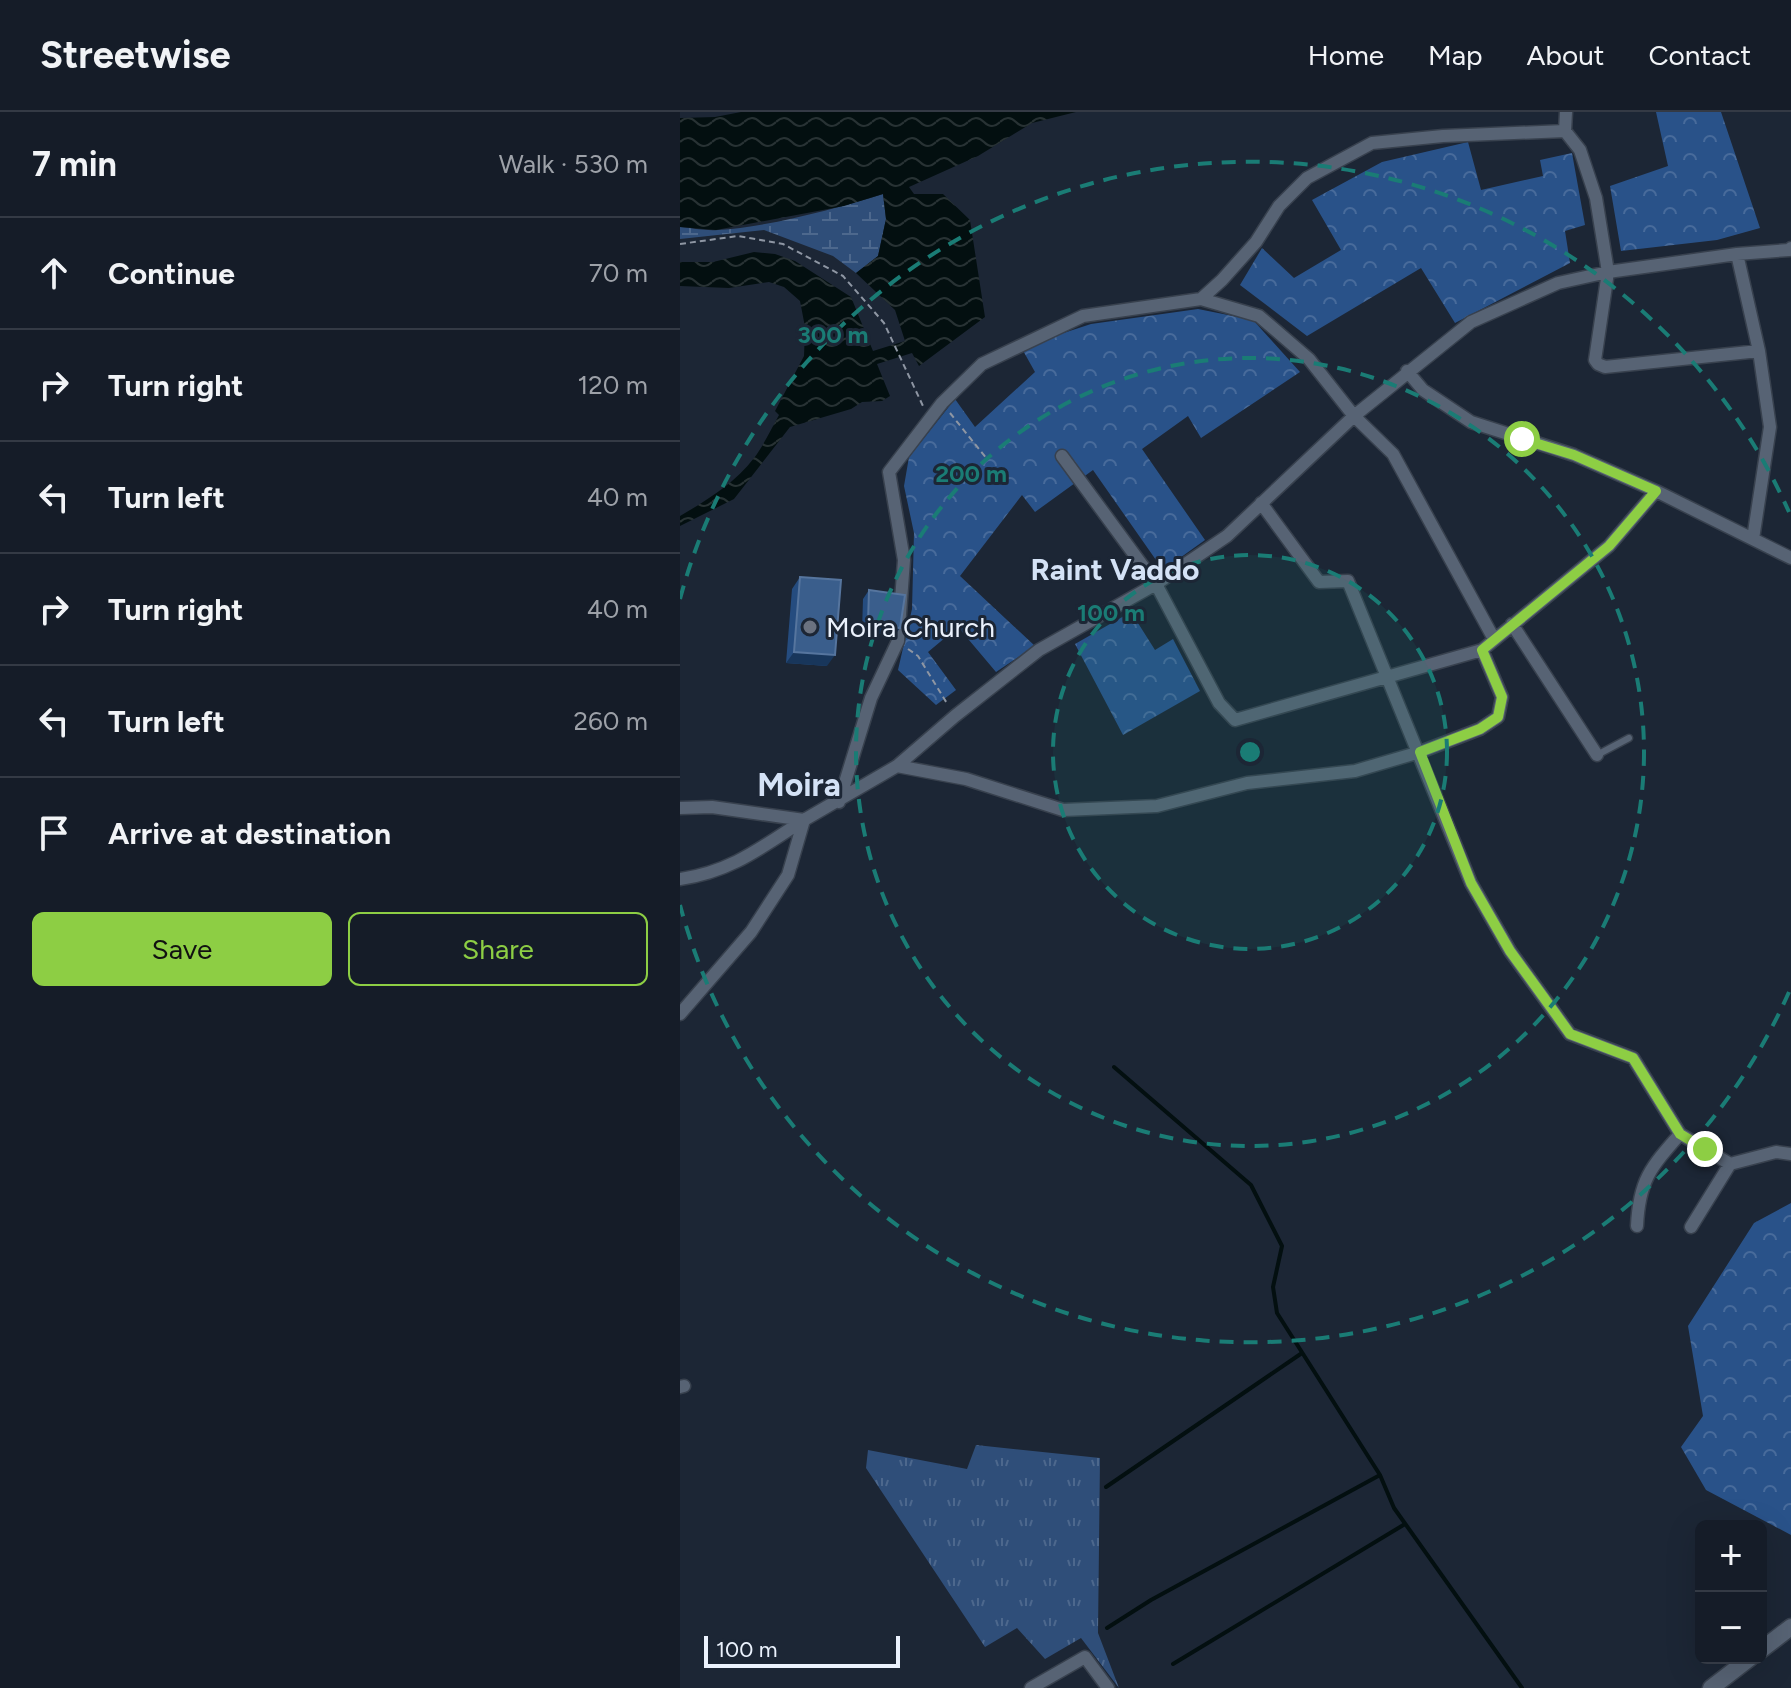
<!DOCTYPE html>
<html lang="en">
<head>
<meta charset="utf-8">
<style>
	body { margin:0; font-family:Figtree,sans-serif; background:#1e2530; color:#f1f3f6 }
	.controls { position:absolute; right:24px; bottom:24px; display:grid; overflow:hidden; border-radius:12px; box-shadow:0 8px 32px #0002 }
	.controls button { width:72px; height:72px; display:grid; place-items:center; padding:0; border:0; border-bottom:2px solid #343a45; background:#151c28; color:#f1f3f6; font:40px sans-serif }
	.scale { position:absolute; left:24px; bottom:20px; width:196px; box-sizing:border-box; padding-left:8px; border:4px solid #ebf2fd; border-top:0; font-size:22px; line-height:28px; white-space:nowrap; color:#ebf2fd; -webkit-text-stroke:6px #1c2635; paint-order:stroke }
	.stop { position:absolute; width:24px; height:24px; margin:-18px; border:6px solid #8dce44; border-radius:50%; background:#fff }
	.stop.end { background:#8dce44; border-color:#fff; box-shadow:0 2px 8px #0008 }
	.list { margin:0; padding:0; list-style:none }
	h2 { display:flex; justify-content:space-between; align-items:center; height:104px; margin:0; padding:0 32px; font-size:34px }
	h2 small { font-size:26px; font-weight:400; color:#9da1a8 }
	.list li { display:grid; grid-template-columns:52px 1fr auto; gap:24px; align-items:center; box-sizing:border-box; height:112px; padding:0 32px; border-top:2px solid #343a45 }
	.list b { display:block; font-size:30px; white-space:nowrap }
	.list em { font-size:26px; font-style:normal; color:#9da1a8 }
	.actions { display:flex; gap:16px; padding:24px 32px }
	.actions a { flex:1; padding:18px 0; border:2px solid #8dce44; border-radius:12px; text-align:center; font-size:28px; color:#8dce44 }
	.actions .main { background:#8dce44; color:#111 }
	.icon { flex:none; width:44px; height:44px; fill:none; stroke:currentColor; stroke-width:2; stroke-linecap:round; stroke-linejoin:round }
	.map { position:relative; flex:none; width:1111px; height:1576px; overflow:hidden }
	header { display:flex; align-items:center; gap:48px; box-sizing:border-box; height:112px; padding:0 40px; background:#151c28; border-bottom:2px solid #343a45 }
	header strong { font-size:38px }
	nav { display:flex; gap:44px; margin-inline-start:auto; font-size:28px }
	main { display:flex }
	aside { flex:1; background:#151c28 }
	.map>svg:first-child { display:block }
	.grass { fill:url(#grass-tufts) }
	.forest { fill:url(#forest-crowns) }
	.wetland { fill:url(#wetland-marsh) }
	.water { fill:url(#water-waves) }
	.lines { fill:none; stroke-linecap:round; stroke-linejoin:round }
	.stream { stroke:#030f10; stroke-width:4 }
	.lane-casing { stroke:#38414e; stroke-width:9 }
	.street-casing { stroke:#38414e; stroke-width:15 }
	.secondary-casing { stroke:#38414e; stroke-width:19 }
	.path { stroke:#8e96a3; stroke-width:2; stroke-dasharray:6 4; stroke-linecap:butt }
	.lane { stroke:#576374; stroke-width:6 }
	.street { stroke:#576374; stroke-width:12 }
	.secondary { stroke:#576374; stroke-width:16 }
	.wall { fill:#254c7f }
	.shaded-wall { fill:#18365b }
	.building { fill:#3a5e8c; stroke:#56759e; stroke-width:2 }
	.route { stroke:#8dce44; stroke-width:10 }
	.ring { fill:none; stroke:#1a7c75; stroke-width:4; stroke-dasharray:14 10 }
	.worship-dot { fill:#6b7280; stroke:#1c2635; stroke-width:3 }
	.labels { text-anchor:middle; stroke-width:6; stroke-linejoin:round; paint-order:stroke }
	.poi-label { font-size:28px; fill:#ebf2fd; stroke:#1c2635; text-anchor:start }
	.neighbourhood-label { font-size:30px; font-weight:bold; fill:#d4e2f6; stroke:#1c2635 }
	.quarter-label { font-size:32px; font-weight:bold; fill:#d4e2f6; stroke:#1c2635 }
	.centre { fill:#1a7c75; stroke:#1c2635; stroke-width:4 }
	.ring-label { font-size:24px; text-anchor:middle; font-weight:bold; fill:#1a7c75; stroke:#1c2635; stroke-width:6; stroke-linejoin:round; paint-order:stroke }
</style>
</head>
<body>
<header>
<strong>Streetwise</strong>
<nav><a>Home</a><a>Map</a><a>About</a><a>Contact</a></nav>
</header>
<main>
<aside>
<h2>7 min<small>Walk · 530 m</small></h2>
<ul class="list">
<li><svg class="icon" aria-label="ahead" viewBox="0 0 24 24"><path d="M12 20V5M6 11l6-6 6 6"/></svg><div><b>Continue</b></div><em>70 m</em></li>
<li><svg class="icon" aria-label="right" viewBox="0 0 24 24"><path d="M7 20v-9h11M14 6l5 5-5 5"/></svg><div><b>Turn right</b></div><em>120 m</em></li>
<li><svg class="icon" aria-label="left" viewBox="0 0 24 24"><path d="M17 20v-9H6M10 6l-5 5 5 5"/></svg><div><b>Turn left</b></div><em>40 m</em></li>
<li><svg class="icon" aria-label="right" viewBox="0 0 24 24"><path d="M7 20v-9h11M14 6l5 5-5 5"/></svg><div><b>Turn right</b></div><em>40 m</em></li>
<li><svg class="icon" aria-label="left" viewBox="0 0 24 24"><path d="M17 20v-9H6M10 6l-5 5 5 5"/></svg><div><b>Turn left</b></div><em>260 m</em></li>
<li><svg class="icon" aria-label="arrive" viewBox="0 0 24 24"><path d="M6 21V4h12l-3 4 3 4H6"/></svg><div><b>Arrive at destination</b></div></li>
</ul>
<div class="actions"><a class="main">Save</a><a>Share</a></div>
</aside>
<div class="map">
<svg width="1111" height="1576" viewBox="0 0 1111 1576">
	<defs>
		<pattern id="grass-tufts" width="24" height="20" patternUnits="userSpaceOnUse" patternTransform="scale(2)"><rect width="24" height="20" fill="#2f4e79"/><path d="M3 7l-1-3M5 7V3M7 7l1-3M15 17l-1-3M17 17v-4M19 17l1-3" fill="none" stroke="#4d688d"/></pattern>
		<pattern id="forest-crowns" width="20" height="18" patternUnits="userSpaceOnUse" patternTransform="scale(2)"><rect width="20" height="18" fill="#295289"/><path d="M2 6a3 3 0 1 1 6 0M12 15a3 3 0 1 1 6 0" fill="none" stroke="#486b9b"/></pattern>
		<pattern id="wetland-marsh" width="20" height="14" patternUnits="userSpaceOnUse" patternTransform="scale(2)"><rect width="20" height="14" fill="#2f4e79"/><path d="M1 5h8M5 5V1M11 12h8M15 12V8" fill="none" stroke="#4d688d"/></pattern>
		<pattern id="water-waves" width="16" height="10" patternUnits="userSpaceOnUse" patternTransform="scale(2)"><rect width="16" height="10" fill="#030f10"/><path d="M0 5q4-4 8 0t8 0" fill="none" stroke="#283234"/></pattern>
	</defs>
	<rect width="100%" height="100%" fill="#1c2635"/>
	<path class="grass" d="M 296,1333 L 420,1346 L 418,1521 L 439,1576 L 401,1526 L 365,1547 L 337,1516 L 305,1535 L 186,1356 L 188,1338 L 287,1357 Z"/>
	<path class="forest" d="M 976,0 L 1041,0 L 1080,116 L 1037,128 L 941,139 L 930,74 L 988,54 Z
		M 788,30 L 801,78 L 863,64 L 860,48 L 892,41 L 905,113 L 885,119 L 890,151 L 775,211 L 741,156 L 627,224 L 560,173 L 582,136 L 614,166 L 661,138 L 632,88 L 702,50 Z
		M 518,197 L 573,208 L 620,260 L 521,326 L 508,304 L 462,337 L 525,428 L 483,458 L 413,358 L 355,400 L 342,383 L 280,464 L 355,534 L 316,560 L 278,515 L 248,540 L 276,578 L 256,593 L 218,558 L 232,497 L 234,421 L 224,374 L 229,345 L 275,287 L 295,315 L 355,260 L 341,235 L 411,212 Z
		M 451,500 L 475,538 L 493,527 L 520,579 L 443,623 L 395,532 Z
		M 1111,1091 L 1111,1423 L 1026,1378 L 1001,1335 L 1023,1304 L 1008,1214 L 1074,1111 Z"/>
	<path class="wetland" d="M 203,82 L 206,107 L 198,144 L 176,161 L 153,144 L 84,118 L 0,127 L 0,115 C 12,116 25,119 38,118 C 88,115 155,97 203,82 Z"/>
	<path class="water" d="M 61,0 L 396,0 L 352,11 L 298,44 L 229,75 L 234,82 L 263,82 L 290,108 L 305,205 L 239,254 L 232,241 L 197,252 L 210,284 L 202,289 L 182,290 L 171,297 L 110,315 L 54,387 L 0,414 L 0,404 C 27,388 54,372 74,346 C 84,333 91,317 99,303 L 95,299 L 124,244 L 125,215 L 120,189 L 104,175 L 89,170 L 49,176 L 0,174 L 0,150 L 33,150 L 74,140 L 95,142 L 115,149 L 171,185 L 193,239 L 225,229 L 215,198 L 176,161 L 198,144 L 206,107 L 203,82 L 164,94 L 36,118 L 0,115 L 0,6 L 35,5 Z"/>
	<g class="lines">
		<path class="stream" d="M 434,955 L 571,1073 L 602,1134 L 593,1175 L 597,1201 L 700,1363 L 714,1396 L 842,1576
			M 426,1375 L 622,1241
			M 427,1516 L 471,1488 L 700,1363
			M 493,1552 L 725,1412"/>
		<defs>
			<path id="lane" d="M 917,643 L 949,626"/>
			<path id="street" d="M 886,0 L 885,19 L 900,38 L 916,86 L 928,160 L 915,248 L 918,252 L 925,255 L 1079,239
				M 1057,142 L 1079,239 L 1090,315 L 1073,427
				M 521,187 L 542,168 L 576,130 L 599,94 L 627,66 L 692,31 L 763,24 L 885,19
				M 727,259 L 743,278 L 791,310 L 894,343 L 976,379 L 1111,446
				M 382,344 L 476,472 L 539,591 L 555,608 L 802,538 L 929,434 L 976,379
				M 581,391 L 639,470 L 668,469 L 791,771 L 830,839 L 890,922 L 953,946 L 1000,1022 L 1050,1052 L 1096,1040 L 1111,1042
				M 832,512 L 917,643
				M 217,654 L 286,667 L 383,698 L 477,694 L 567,671 L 675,659 L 740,640 L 800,617 L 818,605 L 822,585 L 802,538
				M 159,690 L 191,586 L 218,529 L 224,448 L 209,360 L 262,291 L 302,252 L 403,204 L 521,187 L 579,204 L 629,247 L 674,304 L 713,342 L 814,527
				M 0,696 L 32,695 L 124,708
				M 0,767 C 51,760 82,735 124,708
				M 0,902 L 71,820 L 108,763 L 124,708 L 217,654 L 275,604 L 359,538 L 476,472 L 547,424 L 674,304 L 791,210 L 878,171 L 928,160 L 1057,142 L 1109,138 L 1111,136
				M 957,1114 C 959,1068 971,1055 1000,1022
				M 1011,1115 L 1050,1052
				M 0,1275 L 4,1274
				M 351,1576 L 405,1545 L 428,1576"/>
			<path id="secondary" d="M 1081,1538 L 1111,1515
				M 1031,1576 L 1070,1546"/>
		</defs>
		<use href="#lane" class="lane-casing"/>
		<use href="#street" class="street-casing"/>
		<use href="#secondary" class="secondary-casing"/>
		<path class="path" d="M 0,132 L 58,124 L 103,132 L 163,164 L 204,211 L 243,294
			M 270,301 L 307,347
			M 228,537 L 238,544 L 268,593"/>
		<use href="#lane" class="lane"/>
		<use href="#street" class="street"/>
		<use href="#secondary" class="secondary"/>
	</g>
	<path class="wall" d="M 120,465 L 147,554 L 106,551 L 112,477 Z
		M 189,478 L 220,516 L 214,524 L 182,519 L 183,487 Z"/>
	<path class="shaded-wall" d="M 188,511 L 220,516 L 214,524 L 182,519 Z
		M 114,540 L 155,543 L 147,554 L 106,551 Z"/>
	<path class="building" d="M 120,465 L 161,468 L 155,543 L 114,540 Z
		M 189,478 L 225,483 L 220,516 L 188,511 Z"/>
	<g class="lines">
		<path class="route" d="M 842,327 L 894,343 L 976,379 L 929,434 L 802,538 L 822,585 L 818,605 L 800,617 L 740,640 L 791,771 L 830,839 L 875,901 L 890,922 L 953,946 L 1000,1022 L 1025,1037"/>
	</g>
	<circle cx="570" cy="640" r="197" fill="#1a7c75" fill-opacity=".12"/>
	<g class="ring">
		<circle cx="570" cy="640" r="197"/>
		<circle cx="570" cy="640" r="394"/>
		<path d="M1109 880A590 590 0 0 1 0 793M0 487A590 590 0 0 1 1109 400"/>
	</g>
	<circle class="worship-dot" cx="130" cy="515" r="8"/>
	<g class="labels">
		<g class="poi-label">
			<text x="146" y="525">Moira Church</text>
		</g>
		<g class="neighbourhood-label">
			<text x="435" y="468">Raint Vaddo</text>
		</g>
		<g class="quarter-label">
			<text x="119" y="684">Moira</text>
		</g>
	</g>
	<circle cx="570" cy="640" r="12" class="centre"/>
	<g class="ring-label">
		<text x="153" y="231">300 m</text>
		<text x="291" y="370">200 m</text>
		<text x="431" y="509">100 m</text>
	</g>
</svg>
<div class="controls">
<button>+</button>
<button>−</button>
</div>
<div class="scale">100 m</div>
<div class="stop" style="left:842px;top:327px"></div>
<div class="stop end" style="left:1025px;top:1037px"></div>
</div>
</main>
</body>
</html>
